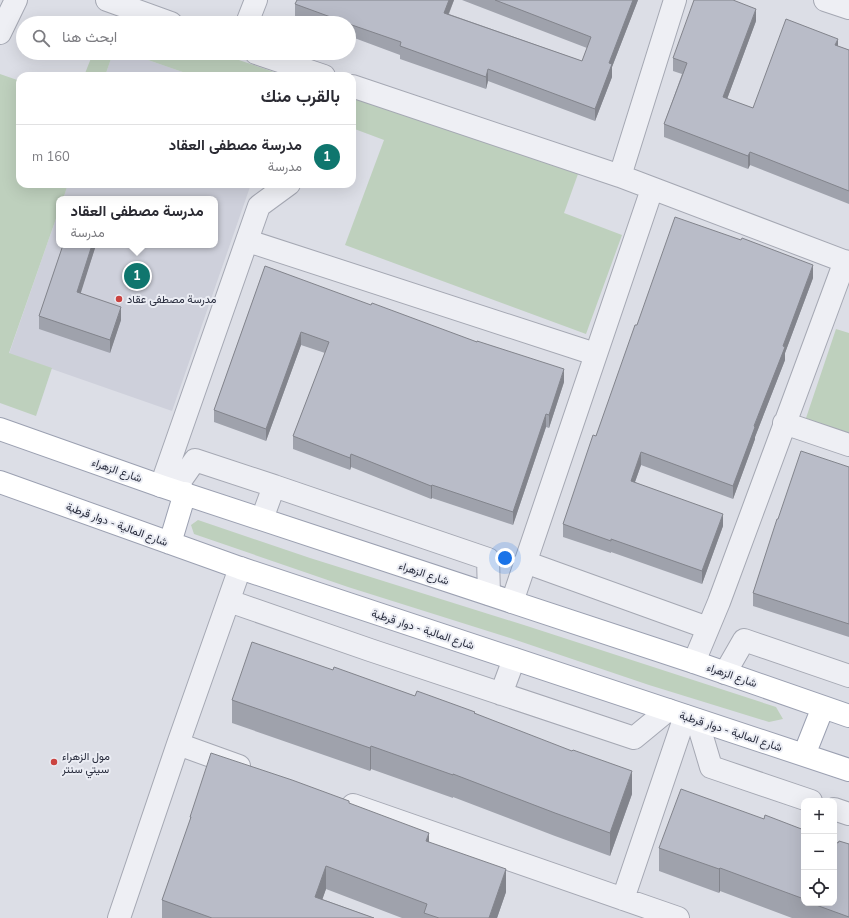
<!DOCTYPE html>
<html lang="ar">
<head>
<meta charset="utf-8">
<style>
	body { margin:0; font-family:"Nunito Sans",Vazirmatn,sans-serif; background:#f7f7f7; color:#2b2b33; direction:rtl }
	.controls { position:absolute; right:12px; bottom:12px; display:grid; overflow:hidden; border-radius:8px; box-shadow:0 4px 16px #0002 }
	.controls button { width:36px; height:36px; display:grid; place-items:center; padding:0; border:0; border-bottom:1px solid #e1e1e2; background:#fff; color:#2b2b33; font:20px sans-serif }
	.you { position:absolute; left:505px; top:558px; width:14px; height:14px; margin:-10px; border:3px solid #fff; border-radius:50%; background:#1a73e8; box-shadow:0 0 0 6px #1a73e833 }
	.badge { display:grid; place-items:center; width:26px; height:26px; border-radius:50%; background:#0f766e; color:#fff; font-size:13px; font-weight:700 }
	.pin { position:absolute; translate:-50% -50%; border:2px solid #fff; box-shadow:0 1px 4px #0006 }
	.popup { position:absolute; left:56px; top:196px; width:162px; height:52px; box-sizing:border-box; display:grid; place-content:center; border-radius:8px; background:#fff; filter:drop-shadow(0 1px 3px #0005); font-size:13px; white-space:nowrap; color:#7c7c81 }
	.popup b { font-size:15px; color:#2b2b33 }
	.popup::after { content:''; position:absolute; left:50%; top:100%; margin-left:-8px; border:8px solid transparent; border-top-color:#fff }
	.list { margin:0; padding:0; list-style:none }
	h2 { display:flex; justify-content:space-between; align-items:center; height:52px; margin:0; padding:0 16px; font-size:17px }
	h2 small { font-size:13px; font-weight:400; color:#7c7c81 }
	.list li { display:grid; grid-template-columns:26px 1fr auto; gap:12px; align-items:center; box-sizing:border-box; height:64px; padding:0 16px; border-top:1px solid #e1e1e2 }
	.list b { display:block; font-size:15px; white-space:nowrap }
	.list p { margin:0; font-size:13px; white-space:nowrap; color:#7c7c81 }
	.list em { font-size:13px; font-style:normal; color:#7c7c81 }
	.icon { flex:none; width:22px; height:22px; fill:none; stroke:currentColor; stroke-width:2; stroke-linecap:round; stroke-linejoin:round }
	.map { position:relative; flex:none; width:849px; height:918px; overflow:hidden; direction:ltr }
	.search { position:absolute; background:#fff; box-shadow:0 4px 16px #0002; left:16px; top:16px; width:340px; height:44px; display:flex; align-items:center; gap:10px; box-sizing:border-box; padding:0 14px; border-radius:22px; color:#7c7c81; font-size:15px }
	.panel { position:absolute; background:#fff; box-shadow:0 4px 16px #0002; left:16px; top:72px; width:340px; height:116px; border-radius:12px; direction:rtl }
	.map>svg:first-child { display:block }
	.built { fill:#ced0db }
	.green { fill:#bed0bd }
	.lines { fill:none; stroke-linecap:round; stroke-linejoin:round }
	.minor-casing { stroke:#a5a8b3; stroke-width:24 }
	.major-casing { stroke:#9ba0b1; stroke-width:24 }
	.minor { stroke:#eeeff4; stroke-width:22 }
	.major { stroke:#fff; stroke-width:22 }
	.wall { fill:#9fa2ac }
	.shaded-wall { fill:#82848c }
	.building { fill:#b9bcc8; stroke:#82848c }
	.poi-dot { fill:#cb4340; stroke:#ebedf4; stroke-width:1.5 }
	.labels { text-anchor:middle; stroke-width:4; stroke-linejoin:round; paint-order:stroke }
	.poi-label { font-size:11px; fill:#262a3b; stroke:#ebedf4; text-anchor:start }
	.street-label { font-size:11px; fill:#262a3b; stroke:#ebedf4 }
</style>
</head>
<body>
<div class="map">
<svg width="849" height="918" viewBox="0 0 849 918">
	<rect width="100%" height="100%" fill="#dcdee6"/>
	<path class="built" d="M 113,53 L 128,53 L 194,76 L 105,76 Z
		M 68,184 L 251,184 L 172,411 L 9,354 L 59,210 L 59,245 L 215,245 L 215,199 L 63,199 Z"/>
	<path class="green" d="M 93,53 L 113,53 L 105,76 L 84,76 Z
		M 128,53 L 218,53 L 286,76 L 194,76 Z
		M 0,74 L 20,81 L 20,184 L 68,184 L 63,199 L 59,199 L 59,210 L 9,353 L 52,368 L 36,416 L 0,403 Z
		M 352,91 L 578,174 L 564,213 L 622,235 L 586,334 L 345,245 L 384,140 L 352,128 Z
		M 836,329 L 849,333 L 849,436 L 805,421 Z
		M 198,520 L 310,558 L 527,626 L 776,707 L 783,719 L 769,722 L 649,685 L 510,638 L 348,587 L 194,534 L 191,525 Z"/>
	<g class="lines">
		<defs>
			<path id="minor" d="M 107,0 L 171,23
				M 825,0 L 849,8
				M 247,23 L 256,0
				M 0,33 L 16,0
				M 256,53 L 324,76
				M 352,86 L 620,176 L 849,263
				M 620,176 L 675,0
				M 248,241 L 595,354
				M 784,423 L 849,445
				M 161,486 L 259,206 L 289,184
				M 174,490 L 195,460 L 274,486
				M 262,519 L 274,486 L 488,559 L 489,594
				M 525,562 L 708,628
				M 229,601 L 370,650 L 634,738 L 668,710
				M 512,602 L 652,189
				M 694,662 L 719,602 L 845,261
				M 725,673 L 744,640 L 849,676
				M 501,694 L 514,659
				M 697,720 L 711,767 L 811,801
				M 178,744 L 239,766
				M 353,805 L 678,918
				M 834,809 L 849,814
				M 623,899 L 685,716
				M 119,918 L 178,744 L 240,568"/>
			<path id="major" d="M 0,429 L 161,486 L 694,662 L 849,716
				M 0,482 L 240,568 L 849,770
				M 170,543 L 185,493
				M 804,755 L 823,707"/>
		</defs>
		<use href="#minor" class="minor-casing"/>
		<use href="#major" class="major-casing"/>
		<use href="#minor" class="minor"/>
		<use href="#major" class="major"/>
	</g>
	<path class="wall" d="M 297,0 L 454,0 L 449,14 L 582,61 L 587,48 L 462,0 L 638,0 L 612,67 L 612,77 L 595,121 L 488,81 L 486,89 L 400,59 L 400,55 L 349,36 L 349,23 L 312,23 L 295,17 L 295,4 Z
		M 756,21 L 727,99 L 753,108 L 838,46 L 849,50 L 849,204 L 750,165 L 748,169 L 664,137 L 664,124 L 682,74 L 673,71 L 673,58 Z
		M 63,245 L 96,245 L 80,293 L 121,320 L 110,353 L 39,329 L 39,316 Z
		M 265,266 L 564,382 L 549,428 L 546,427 L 513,525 L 432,498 L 431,499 L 351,467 L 350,470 L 293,449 L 293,436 L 325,353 L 301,345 L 266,441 L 214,422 L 214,410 Z
		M 813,278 L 785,353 L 785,360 L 755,437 L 755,439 L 733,499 L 641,465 L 635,482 L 723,526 L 702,584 L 611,552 L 611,553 L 563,537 L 563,524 L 596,436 L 637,325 Z
		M 849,467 L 849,637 L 753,606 L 753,593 L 778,519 Z
		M 333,670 L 415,696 L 475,713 L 632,794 L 610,856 L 555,836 L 453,797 L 453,798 L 371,769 L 370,771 L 232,723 L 232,700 Z
		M 349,803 L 429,842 L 506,892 L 497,918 L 402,918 L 326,889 L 322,899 L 374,918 L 162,918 L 162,900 L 190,821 L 190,817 Z
		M 764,819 L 804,830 L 804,903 L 834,903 L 838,843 L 849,844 L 849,918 L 792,918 L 720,891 L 719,893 L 659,871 L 659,848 Z"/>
	<path class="shaded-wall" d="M 449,0 L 454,0 L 444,25 L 444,13 Z
		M 633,0 L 638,0 L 612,67 L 612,77 L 595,121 L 595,109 L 609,63 Z
		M 756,9 L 756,21 L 723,110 L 723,97 Z
		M 838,39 L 838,52 L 835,45 Z
		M 488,69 L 488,81 L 486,89 L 486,77 Z
		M 750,152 L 750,165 L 748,169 L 748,156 Z
		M 92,245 L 96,245 L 77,305 L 77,292 Z
		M 813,265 L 813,278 L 785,353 L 785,360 L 755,437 L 755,439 L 733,499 L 733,486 L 783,346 Z
		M 121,307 L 121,320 L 110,353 L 110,340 Z
		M 301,332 L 301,345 L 266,441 L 266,429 Z
		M 564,369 L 564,382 L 549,428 L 549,415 Z
		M 546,414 L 546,427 L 513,525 L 513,512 Z
		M 641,452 L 641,465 L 631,493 L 631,481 Z
		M 351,454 L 351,467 L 350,470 L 350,458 Z
		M 432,485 L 432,498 L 431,499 L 431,486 Z
		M 723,514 L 723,526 L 702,584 L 702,571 Z
		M 371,746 L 371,769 L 370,771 L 370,748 Z
		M 632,771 L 632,794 L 610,856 L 610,833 Z
		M 429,833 L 429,857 L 426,841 Z
		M 326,866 L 326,889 L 316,918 L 315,897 Z
		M 720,868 L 720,891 L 719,893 L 719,869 Z
		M 506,869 L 506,892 L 497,918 L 489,918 Z"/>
	<path class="building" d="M 297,0 L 449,0 L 444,13 L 582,61 L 591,37 L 495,0 L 633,0 L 609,63 L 612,64 L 595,109 L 488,69 L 486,77 L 400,46 L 401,42 L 349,24 L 349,23 L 347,23 L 295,4 Z
		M 694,0 L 733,0 L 756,9 L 723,97 L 753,108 L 786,19 L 838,39 L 835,45 L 849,50 L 849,191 L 750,152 L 748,156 L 664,124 L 687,63 L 673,58 Z
		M 675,217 L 741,240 L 742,238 L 813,265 L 783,346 L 785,347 L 754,426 L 755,427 L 733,486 L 641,452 L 631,481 L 723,514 L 702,571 L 611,539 L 611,541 L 563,524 L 593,435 L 596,436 L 635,325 L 637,325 Z
		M 63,245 L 92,245 L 77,292 L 121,307 L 110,340 L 39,316 Z
		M 265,266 L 371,305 L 372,303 L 477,342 L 477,341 L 564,369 L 549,415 L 546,414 L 513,512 L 432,485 L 431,486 L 351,454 L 350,458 L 293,436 L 329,342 L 301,332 L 266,429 L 214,410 Z
		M 801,451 L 849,467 L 849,624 L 753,593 L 777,519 L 778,519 Z
		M 252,642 L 333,670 L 334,667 L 415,696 L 417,691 L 475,712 L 474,713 L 572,751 L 573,750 L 632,771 L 610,833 L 555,813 L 453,774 L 453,775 L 371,746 L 370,748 L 232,700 Z
		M 211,753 L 292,780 L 349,801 L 349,803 L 429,833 L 426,841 L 506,869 L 489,918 L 439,918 L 424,913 L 427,904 L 326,866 L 315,897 L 374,918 L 212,918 L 162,900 L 191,817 L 190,817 Z
		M 681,789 L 764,819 L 765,815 L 804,830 L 804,899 L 720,868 L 719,869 L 659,848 Z
		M 834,841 L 838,843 L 839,841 L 849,844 L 849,917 L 816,905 L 816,904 L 813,903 L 834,903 Z"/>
	<g class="poi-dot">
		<circle cx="119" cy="299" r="4"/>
		<circle cx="54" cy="762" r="4"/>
	</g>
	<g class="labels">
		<g class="poi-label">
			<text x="127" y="303">مدرسة مصطفى عقاد</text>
			<text x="62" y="760">مول الزهراء<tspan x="62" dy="13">سيتي سنتر</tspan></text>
		</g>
		<g class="street-label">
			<text transform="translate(117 470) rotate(19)" y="4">شارع الزهراء</text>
			<text transform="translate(117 524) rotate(20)" y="4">شارع المالية - دوار قرطبة</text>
			<text transform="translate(424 573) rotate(18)" y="4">شارع الزهراء</text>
			<text transform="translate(423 629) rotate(18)" y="4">شارع المالية - دوار قرطبة</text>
			<text transform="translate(732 675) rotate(19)" y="4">شارع الزهراء</text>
			<text transform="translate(731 731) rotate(18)" y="4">شارع المالية - دوار قرطبة</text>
		</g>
	</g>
</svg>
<div class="controls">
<button>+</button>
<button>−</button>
<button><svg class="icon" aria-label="locate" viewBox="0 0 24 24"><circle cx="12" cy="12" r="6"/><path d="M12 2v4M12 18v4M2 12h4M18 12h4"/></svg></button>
</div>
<div class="you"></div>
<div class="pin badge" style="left:137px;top:276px">1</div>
<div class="popup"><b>مدرسة مصطفى العقاد</b>مدرسة</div>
<div class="search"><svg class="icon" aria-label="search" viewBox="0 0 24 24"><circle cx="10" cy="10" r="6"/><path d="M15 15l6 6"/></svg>ابحث هنا</div>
<section class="panel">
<h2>بالقرب منك<small></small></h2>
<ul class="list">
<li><span class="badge">1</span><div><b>مدرسة مصطفى العقاد</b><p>مدرسة</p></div><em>160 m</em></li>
</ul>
</section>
</div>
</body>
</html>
